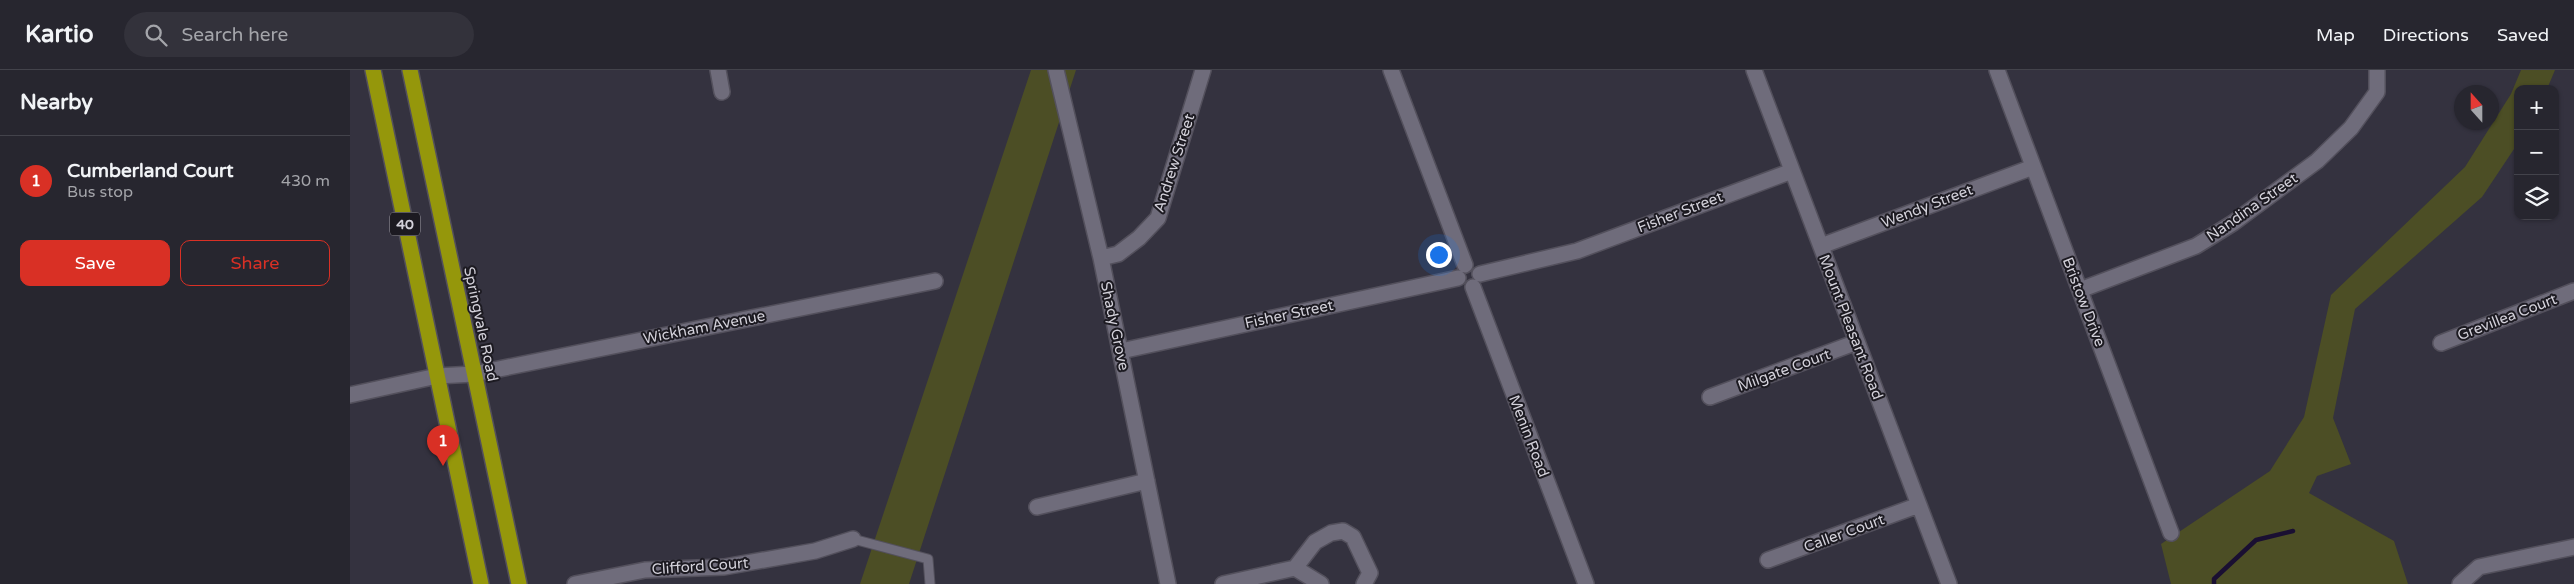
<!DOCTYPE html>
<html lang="en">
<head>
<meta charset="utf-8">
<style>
	body { margin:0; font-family:"Varela Round",sans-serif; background:#33323b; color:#f1f3f6 }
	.controls { position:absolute; right:15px; top:15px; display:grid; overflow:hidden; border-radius:10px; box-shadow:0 1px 4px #0004 }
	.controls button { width:45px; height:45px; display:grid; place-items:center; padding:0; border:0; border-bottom:1px solid #43434b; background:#27262f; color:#f1f3f6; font:25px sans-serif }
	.compass { position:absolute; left:2104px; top:15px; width:45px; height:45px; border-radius:50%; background:#27262f; box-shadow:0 1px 4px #0004; rotate:339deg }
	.you { position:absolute; left:1088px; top:184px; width:18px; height:18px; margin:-12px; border:4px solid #fff; border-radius:50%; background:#1a73e8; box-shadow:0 0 0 8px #1a73e833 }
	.badge { display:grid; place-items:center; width:32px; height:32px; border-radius:50%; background:#d93025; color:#fff; font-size:16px; font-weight:700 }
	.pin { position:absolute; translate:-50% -41px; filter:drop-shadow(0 1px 2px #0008) }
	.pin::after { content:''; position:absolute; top:26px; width:18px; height:15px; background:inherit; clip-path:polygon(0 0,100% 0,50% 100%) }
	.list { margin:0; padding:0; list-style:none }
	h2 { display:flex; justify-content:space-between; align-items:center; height:65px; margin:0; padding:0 20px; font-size:21px }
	h2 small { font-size:16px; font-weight:400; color:#a4a5aa }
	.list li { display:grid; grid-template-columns:32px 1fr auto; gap:15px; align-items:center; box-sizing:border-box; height:90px; padding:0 20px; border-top:1px solid #43434b }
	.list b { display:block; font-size:19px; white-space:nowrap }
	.list p { margin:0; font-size:16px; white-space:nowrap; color:#a4a5aa }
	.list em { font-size:16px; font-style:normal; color:#a4a5aa }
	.actions { display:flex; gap:10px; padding:15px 20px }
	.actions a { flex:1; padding:11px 0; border:1px solid #d93025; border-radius:10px; text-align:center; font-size:18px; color:#d93025 }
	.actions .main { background:#d93025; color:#fff }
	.icon { flex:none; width:28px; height:28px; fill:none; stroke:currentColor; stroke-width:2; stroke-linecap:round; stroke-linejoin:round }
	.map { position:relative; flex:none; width:2224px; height:514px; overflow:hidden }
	header { display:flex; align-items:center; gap:30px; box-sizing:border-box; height:70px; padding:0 25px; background:#27262f; border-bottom:1px solid #43434b }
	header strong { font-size:24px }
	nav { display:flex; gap:28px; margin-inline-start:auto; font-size:18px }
	.search { width:350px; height:45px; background:#33323b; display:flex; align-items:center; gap:12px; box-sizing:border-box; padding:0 18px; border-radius:28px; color:#a4a5aa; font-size:19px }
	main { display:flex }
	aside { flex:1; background:#27262f }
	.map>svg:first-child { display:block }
	.green { fill:#4c4e25 }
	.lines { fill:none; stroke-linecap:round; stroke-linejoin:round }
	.stream { stroke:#1a0f32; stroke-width:4.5 }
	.lane-casing { stroke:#53505c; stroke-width:11 }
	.street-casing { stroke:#53505c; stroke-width:18 }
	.highway-casing { stroke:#53505c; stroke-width:18 }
	.lane { stroke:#6f6c7b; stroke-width:9 }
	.street { stroke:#6f6c7b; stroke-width:15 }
	.highway { stroke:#95970b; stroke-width:15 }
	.labels { text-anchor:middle; stroke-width:4; stroke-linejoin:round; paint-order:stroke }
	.shield { fill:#1c1a21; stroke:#9c9aa2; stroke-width:1 }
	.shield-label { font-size:14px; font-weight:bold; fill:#d3d1da }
	.street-label { font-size:15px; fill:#d3d1da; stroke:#1c1a21 }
</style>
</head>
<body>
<header>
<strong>Kartio</strong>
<div class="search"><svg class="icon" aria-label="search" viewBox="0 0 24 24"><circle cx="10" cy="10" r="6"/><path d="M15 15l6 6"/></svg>Search here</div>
<nav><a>Map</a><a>Directions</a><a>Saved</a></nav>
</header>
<main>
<aside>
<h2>Nearby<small></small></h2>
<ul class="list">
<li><span class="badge">1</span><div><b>Cumberland Court</b><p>Bus stop</p></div><em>430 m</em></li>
</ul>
<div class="actions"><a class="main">Save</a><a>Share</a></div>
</aside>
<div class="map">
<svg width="2224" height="514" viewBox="0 0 2224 514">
	<rect width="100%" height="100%" fill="#34323f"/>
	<path class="green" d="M 681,0 L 726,0 L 559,514 L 510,514 Z
		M 2171,0 L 2205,0 L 2197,19 L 2168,19 L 2168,73 L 2132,127 L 2005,239 L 1983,348 L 2001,394 L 1967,406 L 1959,423 L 2044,471 L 2058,514 L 1821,514 L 1811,474 L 1920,401 L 1954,347 L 1981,225 L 2115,97 L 2161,24 Z"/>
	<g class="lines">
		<path class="stream" d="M 1864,514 L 1864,509 L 1906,470 L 1943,461"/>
		<defs>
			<path id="lane" d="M 503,469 L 578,489 L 580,514"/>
			<path id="street" d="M 368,0 L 372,22
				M 706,0 L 751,188 L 818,514
				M 1041,0 L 1115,195
				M 1404,0 L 1599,514
				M 1647,0 L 1821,463
				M 1471,176 L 1683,97
				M 751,188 L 768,184 L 789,168 L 808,148 L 853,0
				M 1130,204 L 1227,181 L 1442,101
				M 1123,217 L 1236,514
				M 1730,220 L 1846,176 L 1883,153 L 1967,91 L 2001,58 L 2027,22 L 2027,0
				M 2091,273 L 2224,221
				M 771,281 L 1108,208
				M 0,325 L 87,306 L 124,304 L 585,211
				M 1360,327 L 1507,272
				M 687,437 L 797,411
				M 1418,490 L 1569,435
				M 945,498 L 971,514
				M 225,514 L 295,500 L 374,497 L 465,481 L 503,469
				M 873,514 L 945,498 L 965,472 L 981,463 L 993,461 L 1003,467 L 1020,503 L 1014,514
				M 2110,514 L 2129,497 L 2224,477"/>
			<path id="highway" d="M 23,0 L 131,514
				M 60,0 L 169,514"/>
		</defs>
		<use href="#lane" class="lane-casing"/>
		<use href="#street" class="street-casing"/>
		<use href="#highway" class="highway-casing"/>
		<use href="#lane" class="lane"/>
		<use href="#street" class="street"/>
		<use href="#highway" class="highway"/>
	</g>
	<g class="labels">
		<rect class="shield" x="40" y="142.5" width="30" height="23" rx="4"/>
		<g class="shield-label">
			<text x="55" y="159">40</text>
		</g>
		<g class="street-label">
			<text transform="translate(824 93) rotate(-72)" y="5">Andrew Street</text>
			<text transform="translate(1577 136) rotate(-21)" y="5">Wendy Street</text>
			<text transform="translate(1902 137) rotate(-35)" y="5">Nandina Street</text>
			<text transform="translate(1330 142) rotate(-21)" y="5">Fisher Street</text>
			<text transform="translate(1734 232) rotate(69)" y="5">Bristow Drive</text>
			<text transform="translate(939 244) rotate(-12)" y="5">Fisher Street</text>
			<text transform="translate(2157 247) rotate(-21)" y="5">Grevillea Court</text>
			<text transform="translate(131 254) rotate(78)" y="5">Springvale Road</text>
			<text transform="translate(765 256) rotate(78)" y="5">Shady Grove</text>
			<text transform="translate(354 257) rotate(-11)" y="5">Wickham Avenue</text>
			<text transform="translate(1501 257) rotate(69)" y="5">Mount Pleasant Road</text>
			<text transform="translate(1434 300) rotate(-20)" y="5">Milgate Court</text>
			<text transform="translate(1179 366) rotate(69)" y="5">Menin Road</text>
			<text transform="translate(1494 463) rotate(-20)" y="5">Caller Court</text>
			<text transform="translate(350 496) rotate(-4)" y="5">Clifford Court</text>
		</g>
	</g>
</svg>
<div class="controls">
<button>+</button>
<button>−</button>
<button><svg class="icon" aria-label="layers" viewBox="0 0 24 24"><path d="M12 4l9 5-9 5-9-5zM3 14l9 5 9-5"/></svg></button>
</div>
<svg class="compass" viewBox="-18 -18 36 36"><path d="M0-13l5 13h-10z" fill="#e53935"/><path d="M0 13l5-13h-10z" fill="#a4a5aa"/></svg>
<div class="you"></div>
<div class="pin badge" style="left:93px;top:396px">1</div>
</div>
</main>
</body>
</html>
